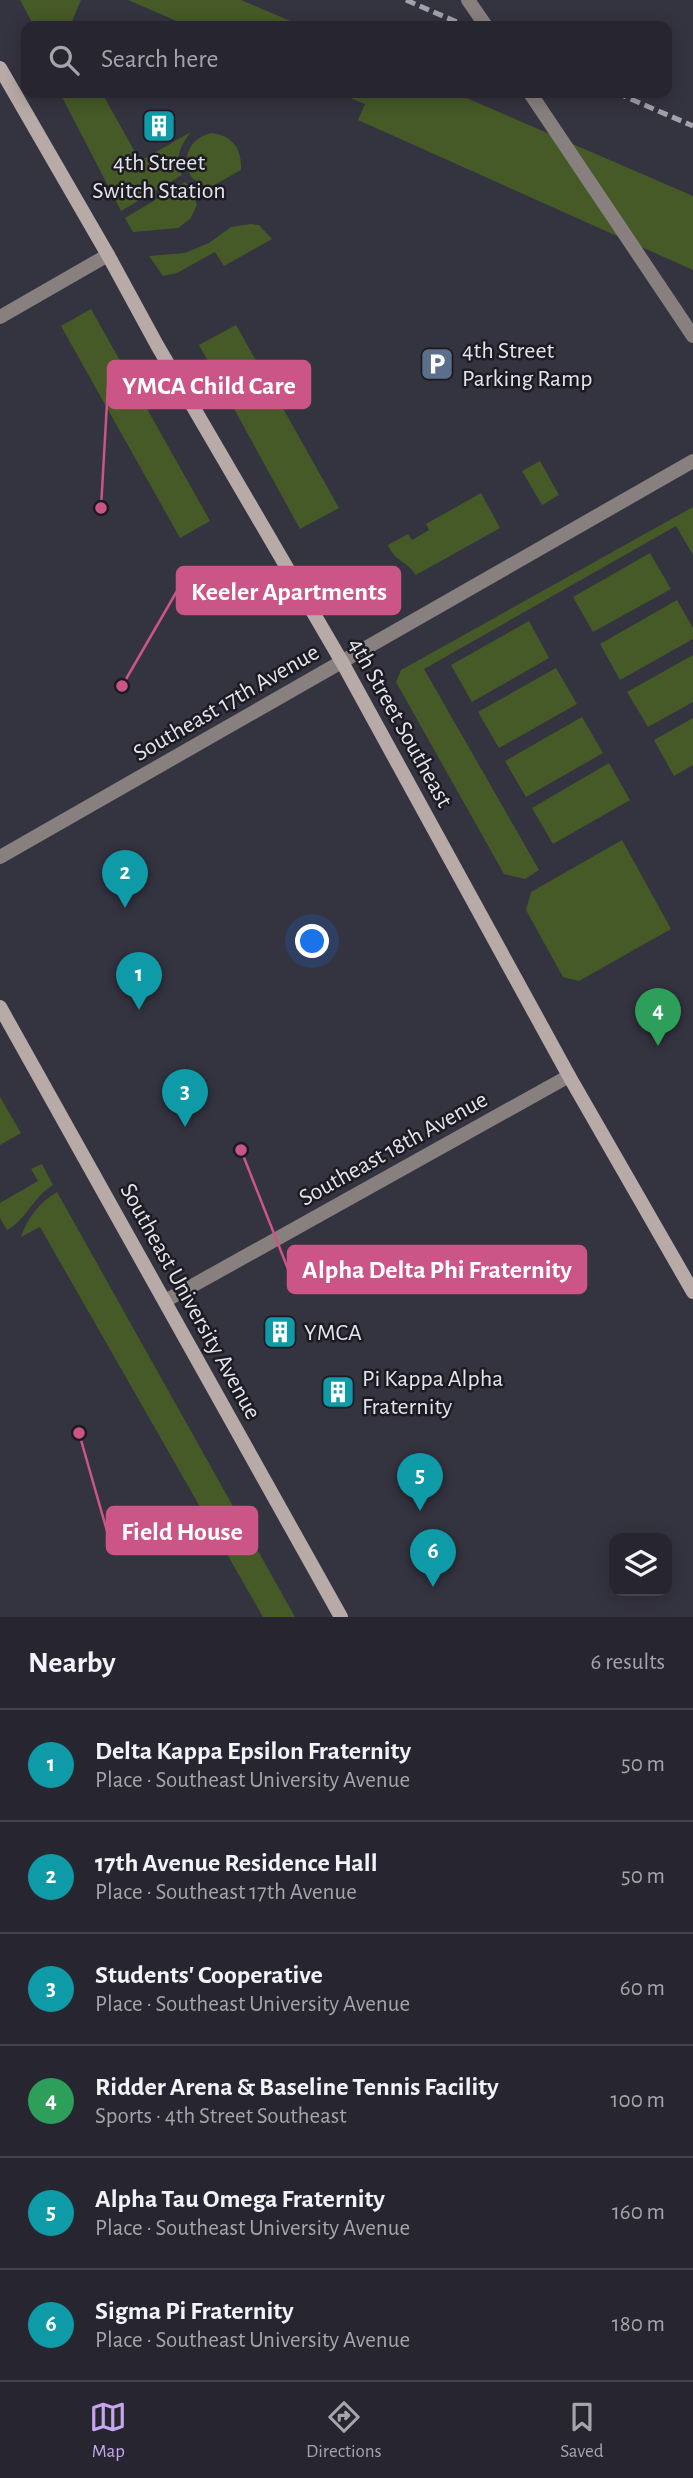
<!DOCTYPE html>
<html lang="en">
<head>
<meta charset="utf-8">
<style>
	body { margin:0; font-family:"Alegreya Sans",sans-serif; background:#2f2e38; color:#f1f3f6 }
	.controls { position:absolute; right:21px; bottom:21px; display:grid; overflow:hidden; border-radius:14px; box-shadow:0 4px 18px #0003 }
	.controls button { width:63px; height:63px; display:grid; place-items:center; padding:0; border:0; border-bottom:2px solid #43434c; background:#272630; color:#f1f3f6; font:35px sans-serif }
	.you { position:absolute; left:313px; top:942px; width:24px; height:24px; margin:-18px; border:5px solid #fff; border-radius:50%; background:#1a73e8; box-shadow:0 0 0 10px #1a73e833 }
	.badge { display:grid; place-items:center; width:46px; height:46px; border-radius:50%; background:#c8a6ef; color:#fff; font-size:23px; font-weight:700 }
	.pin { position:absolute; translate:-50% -58px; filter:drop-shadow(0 2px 4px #0008) }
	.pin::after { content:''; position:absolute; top:37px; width:24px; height:21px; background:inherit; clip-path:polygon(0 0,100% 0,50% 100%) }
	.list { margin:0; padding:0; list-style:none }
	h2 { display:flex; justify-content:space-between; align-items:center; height:91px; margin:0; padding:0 28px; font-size:30px }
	h2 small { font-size:23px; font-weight:400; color:#a4a5ab }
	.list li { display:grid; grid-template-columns:46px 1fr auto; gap:21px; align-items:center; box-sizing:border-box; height:112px; padding:0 28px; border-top:2px solid #43434c }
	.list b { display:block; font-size:26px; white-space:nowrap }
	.list p { margin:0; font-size:23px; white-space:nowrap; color:#a4a5ab }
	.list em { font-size:23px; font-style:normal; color:#a4a5ab }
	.icon { flex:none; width:38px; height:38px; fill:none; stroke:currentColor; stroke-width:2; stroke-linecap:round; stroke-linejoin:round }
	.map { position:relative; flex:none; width:693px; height:1617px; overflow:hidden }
	.search { position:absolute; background:#272630; box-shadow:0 4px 18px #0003; left:21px; right:21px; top:21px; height:77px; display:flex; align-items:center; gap:18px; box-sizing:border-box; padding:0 24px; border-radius:14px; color:#a4a5ab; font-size:26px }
	.sheet { height:763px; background:#272630 }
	nav { display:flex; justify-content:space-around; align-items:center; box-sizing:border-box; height:98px; border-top:2px solid #43434c; background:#272630; font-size:19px; color:#a4a5ab }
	nav a { display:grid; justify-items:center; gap:4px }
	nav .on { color:#c8a6ef }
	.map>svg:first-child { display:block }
	.green { fill:#465a27 }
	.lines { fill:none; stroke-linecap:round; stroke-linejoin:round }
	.minor { stroke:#88807e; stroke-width:14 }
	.tertiary { stroke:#88807e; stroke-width:14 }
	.secondary { stroke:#b7aaa7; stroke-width:14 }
	.rail { stroke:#a3a2ac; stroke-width:5; stroke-dasharray:10 5; stroke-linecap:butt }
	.labels { text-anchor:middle; stroke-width:5; stroke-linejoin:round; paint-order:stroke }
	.poi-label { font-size:24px; fill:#e5e4ed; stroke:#1c1b21; text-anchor:start }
	.street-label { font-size:24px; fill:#e5e4ed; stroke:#1c1b21 }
	.leader { fill:none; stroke:#cc5587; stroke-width:2.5 }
	.callout-dot { fill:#cc5587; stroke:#1c1b21; stroke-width:2.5 }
	.callout { fill:#cc5587; stroke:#cc5587; stroke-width:2.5 }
	.callout-label { font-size:26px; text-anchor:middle; font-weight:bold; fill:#fff }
</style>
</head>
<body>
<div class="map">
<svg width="693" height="1617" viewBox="0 0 693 1617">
	<rect width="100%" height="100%" fill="#343340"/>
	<path class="green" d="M 20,0 L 81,0 L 70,26 L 34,26 Z
		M 128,0 L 241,0 L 302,26 L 188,26 Z
		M 60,93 L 102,93 L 140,161 L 191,132 C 180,146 174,159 182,175 L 121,211 Z
		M 338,93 L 455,93 L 693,196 L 693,270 L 358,120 L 365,104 Z
		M 212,133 C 233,136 242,149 241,170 L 209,188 L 192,178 C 180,159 190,137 212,133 Z
		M 185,182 L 200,194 L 194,197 L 197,205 L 190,219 L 178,228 L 133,232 L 125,218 Z
		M 251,224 L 259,225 L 272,239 L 224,266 L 215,252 L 177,273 L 163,276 L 149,256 L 185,253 L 209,243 L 231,227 Z
		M 91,309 L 210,521 L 180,538 L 61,326 Z
		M 236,325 L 339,508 L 300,529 L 199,345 Z
		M 540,461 L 559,495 L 542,505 L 522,471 Z
		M 481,493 L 500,528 L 416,575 C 405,559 396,563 388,545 L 408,534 L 412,540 L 429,530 L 426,524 Z
		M 693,507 L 693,555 L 676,526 L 424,669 L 539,870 L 525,879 L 504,874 L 396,682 L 401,670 Z
		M 650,553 L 671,589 L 593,632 L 573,597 Z
		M 677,600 L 693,628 L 693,639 L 620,680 L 600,644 Z
		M 529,621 L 549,658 L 472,702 L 451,665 Z
		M 693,655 L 693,702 L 648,727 L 627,692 Z
		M 556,668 L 577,704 L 499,748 L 478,712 Z
		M 582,717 L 603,753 L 526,797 L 505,761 Z
		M 693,718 L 693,765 L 674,776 L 654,740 Z
		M 609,763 L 630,800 L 553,844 L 532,808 Z
		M 622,840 L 671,929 L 579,981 L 563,977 L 526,910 L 531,892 Z
		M 0,1097 L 21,1133 L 0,1145 Z
		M 42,1164 L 53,1185 C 34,1196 25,1221 7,1230 L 0,1218 L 0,1203 L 38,1181 L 31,1169 Z
		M 57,1192 L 295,1617 L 263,1617 L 40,1227 L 21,1237 C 28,1217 39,1203 57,1192 Z"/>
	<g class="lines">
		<path class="minor" d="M 0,317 L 108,255
			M 165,1301 L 569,1076"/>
		<path class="tertiary" d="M 468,0 L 486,26
			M 530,93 L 693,336
			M 0,857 L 693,461"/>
		<path class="secondary" d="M 0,68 L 108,255 L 157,345 L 342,662 L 569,1076 L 693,1292
			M 0,1007 L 341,1617"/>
		<path class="rail" d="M 406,0 L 466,26
			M 617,93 L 693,126"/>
	</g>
	<defs>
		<symbol id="building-square" viewBox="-11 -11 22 22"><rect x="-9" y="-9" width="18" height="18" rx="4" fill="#0f9aa8" stroke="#1c1b21"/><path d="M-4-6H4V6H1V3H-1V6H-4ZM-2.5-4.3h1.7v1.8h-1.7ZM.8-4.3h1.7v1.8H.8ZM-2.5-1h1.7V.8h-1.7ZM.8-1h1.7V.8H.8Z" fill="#fff"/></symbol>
		<symbol id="parking-square" viewBox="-11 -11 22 22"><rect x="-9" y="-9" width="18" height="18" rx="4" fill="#5c6f8a" stroke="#1c1b21"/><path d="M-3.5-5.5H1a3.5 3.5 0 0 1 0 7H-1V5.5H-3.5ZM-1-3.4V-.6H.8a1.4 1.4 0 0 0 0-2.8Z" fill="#fff"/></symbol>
	</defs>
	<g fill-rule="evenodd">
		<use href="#building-square" x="140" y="107" width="38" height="38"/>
		<use href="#parking-square" x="418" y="345" width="38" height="38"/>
		<use href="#building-square" x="261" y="1313" width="38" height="38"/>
		<use href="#building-square" x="319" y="1373" width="38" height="38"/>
	</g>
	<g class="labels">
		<g class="poi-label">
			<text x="159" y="170" text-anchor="middle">4th Street<tspan x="159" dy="28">Switch Station</tspan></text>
			<text x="462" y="358">4th Street<tspan x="462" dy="28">Parking Ramp</tspan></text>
			<text x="304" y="1340">YMCA</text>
			<text x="362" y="1386">Pi Kappa Alpha<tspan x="362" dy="28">Fraternity</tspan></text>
		</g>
		<g class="street-label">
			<text transform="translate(226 702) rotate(-30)" y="8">Southeast 17th Avenue</text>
			<text transform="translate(401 722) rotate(61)" y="8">4th Street Southeast</text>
			<text transform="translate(393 1148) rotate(-29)" y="8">Southeast 18th Avenue</text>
			<text transform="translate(191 1301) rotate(61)" y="8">Southeast University Avenue</text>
		</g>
	</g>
	<path class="leader" d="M101 508L108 385M122 686L177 591M241 1150L288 1269M79 1433L107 1531"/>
	<g class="callout-dot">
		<circle cx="101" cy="508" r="7"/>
		<circle cx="122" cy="686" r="7"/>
		<circle cx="241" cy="1150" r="7"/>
		<circle cx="79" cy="1433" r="7"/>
	</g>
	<g class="callout">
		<rect x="108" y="361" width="202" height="47" rx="7"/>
		<rect x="177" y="567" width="223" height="47" rx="7"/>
		<rect x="288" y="1246" width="298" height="47" rx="7"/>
		<rect x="107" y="1507" width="150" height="47" rx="7"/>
	</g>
	<g class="callout-label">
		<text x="209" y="394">YMCA Child Care</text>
		<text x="289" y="600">Keeler Apartments</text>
		<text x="437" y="1278">Alpha Delta Phi Fraternity</text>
		<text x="182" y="1540">Field House</text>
	</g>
</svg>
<div class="controls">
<button><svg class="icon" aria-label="layers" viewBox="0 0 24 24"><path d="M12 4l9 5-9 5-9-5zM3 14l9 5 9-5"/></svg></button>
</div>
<div class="you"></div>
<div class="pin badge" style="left:139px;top:1010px;background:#0f9aa8">1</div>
<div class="pin badge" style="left:125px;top:908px;background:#0f9aa8">2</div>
<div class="pin badge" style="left:185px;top:1127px;background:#0f9aa8">3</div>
<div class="pin badge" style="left:658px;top:1046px;background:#2e9e5b">4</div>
<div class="pin badge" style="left:420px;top:1511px;background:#0f9aa8">5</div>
<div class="pin badge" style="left:433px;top:1587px;background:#0f9aa8">6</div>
<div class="search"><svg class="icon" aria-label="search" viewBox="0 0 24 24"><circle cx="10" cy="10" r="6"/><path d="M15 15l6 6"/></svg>Search here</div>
</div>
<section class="sheet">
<h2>Nearby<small>6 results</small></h2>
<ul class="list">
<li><span class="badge" style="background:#0f9aa8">1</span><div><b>Delta Kappa Epsilon Fraternity</b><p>Place · Southeast University Avenue</p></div><em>50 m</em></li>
<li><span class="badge" style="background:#0f9aa8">2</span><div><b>17th Avenue Residence Hall</b><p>Place · Southeast 17th Avenue</p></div><em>50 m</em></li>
<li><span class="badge" style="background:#0f9aa8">3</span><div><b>Students' Cooperative</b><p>Place · Southeast University Avenue</p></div><em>60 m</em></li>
<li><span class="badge" style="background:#2e9e5b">4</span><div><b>Ridder Arena &amp; Baseline Tennis Facility</b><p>Sports · 4th Street Southeast</p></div><em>100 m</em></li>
<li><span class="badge" style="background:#0f9aa8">5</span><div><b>Alpha Tau Omega Fraternity</b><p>Place · Southeast University Avenue</p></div><em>160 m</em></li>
<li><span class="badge" style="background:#0f9aa8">6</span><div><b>Sigma Pi Fraternity</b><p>Place · Southeast University Avenue</p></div><em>180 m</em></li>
</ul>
</section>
<nav>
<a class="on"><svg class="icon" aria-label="map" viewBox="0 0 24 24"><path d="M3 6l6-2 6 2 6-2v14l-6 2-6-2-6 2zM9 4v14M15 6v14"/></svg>Map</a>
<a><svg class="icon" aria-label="directions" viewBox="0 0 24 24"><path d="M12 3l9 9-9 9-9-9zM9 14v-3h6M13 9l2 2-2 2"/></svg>Directions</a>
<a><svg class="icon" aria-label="saved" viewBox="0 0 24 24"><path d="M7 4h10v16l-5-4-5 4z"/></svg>Saved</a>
</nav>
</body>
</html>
